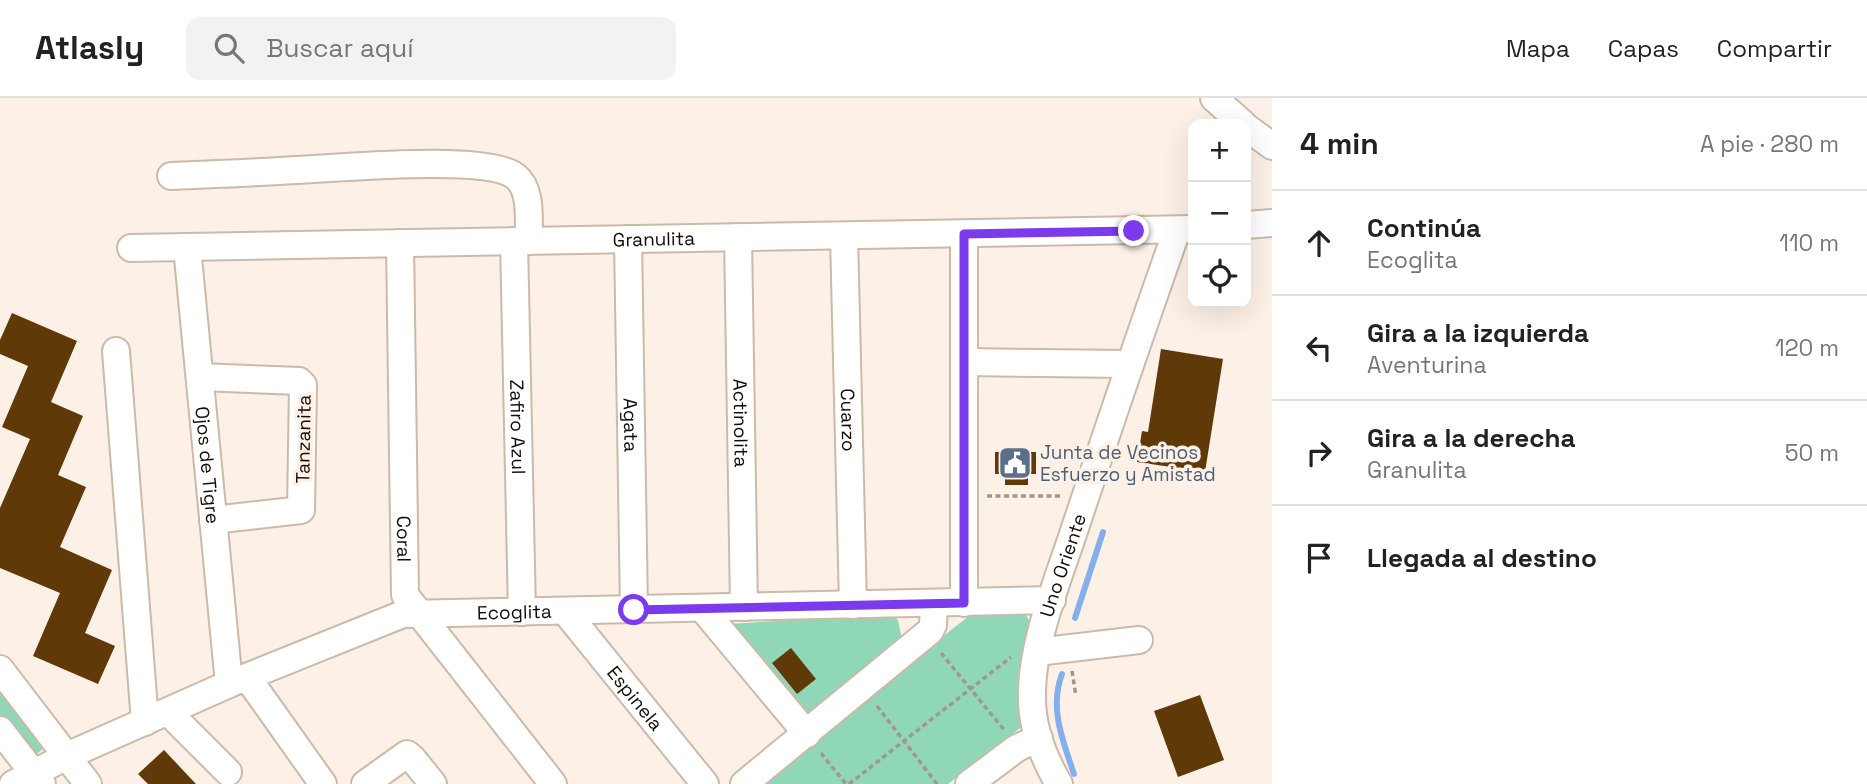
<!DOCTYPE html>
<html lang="es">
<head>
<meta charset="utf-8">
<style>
	body { margin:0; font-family:"Space Grotesk",sans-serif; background:#f2f2f2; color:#222 }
	.controls { position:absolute; right:21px; top:21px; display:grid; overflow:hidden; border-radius:14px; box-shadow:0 7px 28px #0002 }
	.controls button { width:63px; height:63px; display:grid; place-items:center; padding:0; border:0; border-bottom:2px solid #e0e0e0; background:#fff; color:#222; font:35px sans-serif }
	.stop { position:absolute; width:21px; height:21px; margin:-16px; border:5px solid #7c3aed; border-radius:50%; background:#fff }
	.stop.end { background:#7c3aed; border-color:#fff; box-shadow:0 2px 7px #0008 }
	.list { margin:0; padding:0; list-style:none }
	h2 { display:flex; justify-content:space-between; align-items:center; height:91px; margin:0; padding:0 28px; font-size:30px }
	h2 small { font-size:23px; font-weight:400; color:#767676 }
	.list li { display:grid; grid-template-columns:46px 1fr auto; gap:21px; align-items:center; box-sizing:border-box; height:105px; padding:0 28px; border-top:2px solid #e0e0e0 }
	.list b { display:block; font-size:26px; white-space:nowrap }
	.list p { margin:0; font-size:23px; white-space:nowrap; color:#767676 }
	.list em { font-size:23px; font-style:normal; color:#767676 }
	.icon { flex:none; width:38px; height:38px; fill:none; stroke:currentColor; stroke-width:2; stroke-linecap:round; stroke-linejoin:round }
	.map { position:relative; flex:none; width:1272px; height:686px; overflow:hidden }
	header { display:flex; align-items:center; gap:42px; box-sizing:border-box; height:98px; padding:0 35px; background:#fff; border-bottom:2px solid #e0e0e0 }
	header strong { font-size:33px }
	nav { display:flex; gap:38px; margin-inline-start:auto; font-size:24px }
	.search { width:490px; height:63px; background:#f2f2f2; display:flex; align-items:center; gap:18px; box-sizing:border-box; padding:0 24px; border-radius:14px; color:#767676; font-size:26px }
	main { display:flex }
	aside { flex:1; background:#fff }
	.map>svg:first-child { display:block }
	.green { fill:#90d7b7 }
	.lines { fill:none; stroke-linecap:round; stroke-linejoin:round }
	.stream { stroke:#83b0ec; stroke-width:6 }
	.building { fill:#603909 }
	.minor-casing { stroke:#ccbaa9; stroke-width:30 }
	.path { stroke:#a1978f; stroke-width:3.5; stroke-dasharray:5 3.5; stroke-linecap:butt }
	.minor { stroke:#fff; stroke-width:26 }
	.route { stroke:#7c3aed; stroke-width:9 }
	.labels { text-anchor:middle; stroke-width:7; stroke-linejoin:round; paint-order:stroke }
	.street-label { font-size:19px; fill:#130d08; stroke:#fdf1e7 }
	.service-label { font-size:19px; fill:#4e5e75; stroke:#fdf1e7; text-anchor:start }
</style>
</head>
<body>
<header>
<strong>Atlasly</strong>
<div class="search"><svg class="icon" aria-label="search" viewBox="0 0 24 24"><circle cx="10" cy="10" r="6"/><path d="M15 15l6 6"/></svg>Buscar aquí</div>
<nav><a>Mapa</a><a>Capas</a><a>Compartir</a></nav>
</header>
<main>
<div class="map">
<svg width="1272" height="686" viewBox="0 0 1272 686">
	<rect width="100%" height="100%" fill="#fdf1e7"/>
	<path class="green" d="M 1016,512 L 1025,515 L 1032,528 L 1020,602 L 1020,630 L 948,686 L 759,686 L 970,517 Z
		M 890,516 L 898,522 L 902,541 L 807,621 L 729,526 Z
		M 0,589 L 44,645 L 44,650 L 37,656 L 29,654 L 0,616 Z"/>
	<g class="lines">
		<path class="stream" d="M 1075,520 L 1103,434
			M 1062,576 C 1049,610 1063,643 1074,676"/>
	</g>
	<path class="building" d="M 12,215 L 77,243 L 51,304 L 83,318 L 58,377 L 86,389 L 60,449 L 112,472 L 85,535 L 115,548 L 98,586 L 33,558 L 60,495 L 0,470 L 0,410 L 30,341 L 2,329 L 28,268 L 0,256 L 0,242 Z
		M 1161,251 L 1223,261 L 1205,374 L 1137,364 L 1142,333 L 1148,334 Z
		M 995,354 L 1036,354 L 1036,376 L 1028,376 L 1028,387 L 1005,387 L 1005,376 L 995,376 Z
		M 791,550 L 816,581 L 797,596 L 772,565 Z
		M 1200,597 L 1224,662 L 1178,679 L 1154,613 Z
		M 164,652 L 196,686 L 148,686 L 138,676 Z"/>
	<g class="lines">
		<defs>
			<g id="minor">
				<path d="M 1214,0 L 1243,26"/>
				<path d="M 1246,29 L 1272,48"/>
				<path d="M 171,78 C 219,76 267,74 314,71 C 353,69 487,57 515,78 C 533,92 528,123 529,143"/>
				<path d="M 1246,127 L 1272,125"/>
				<path id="s1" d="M 844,138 L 853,507"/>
				<path id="s2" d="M 738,139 L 744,509"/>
				<path id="s3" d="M 628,141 L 634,512"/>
				<path id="s4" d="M 514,143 L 522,514"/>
				<path id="s5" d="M 400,145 L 405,497 L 553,686"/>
				<path id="s6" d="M 187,149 L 229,586"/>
				<path id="s7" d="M 131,150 L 1193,131"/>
				<path d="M 116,253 L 145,624"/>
				<path d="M 964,264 L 1130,266"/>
				<path d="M 200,279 L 299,283 L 303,287 L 301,412 L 213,422"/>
				<path d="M 964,505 L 964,136"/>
				<path d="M 702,510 L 807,636"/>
				<path id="s8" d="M 565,513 L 705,686"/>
				<path d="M 1037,554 L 1139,542"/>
				<path d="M 0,571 L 88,686"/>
				<path d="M 247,579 L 323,686"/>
				<path d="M 168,614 L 228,674"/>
				<path d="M 0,632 L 42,686"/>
				<path id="s9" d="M 13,686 L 67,658 L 229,586 L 403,516 L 1052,502"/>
				<path d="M 365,686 L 407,656 L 412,660 L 433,686"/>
				<path d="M 744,686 L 930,533 L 933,527 L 934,505"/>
				<path d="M 969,686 L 1017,650 L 1039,640"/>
				<path id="s10" d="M 1059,686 C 1043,659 1031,627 1032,595 C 1032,544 1059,479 1075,430 C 1108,331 1142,231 1177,132"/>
			</g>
		</defs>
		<use href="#minor" class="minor-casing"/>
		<path class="path" d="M 987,398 L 1061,398
			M 941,555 L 1005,633
			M 1072,573 L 1076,598
			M 877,608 L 937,686
			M 821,655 L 846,686
			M 849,686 L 1011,559"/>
		<use href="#minor" class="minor"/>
	</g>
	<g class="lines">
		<path class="route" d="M 634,512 L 964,505 L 964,136 L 1134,133"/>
	</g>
	<defs>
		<symbol id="civic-square" viewBox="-11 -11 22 22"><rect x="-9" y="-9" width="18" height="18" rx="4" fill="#5c6f8a" stroke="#fdf1e7"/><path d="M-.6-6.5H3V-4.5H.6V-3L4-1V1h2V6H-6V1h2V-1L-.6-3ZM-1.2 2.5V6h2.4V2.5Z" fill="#fff"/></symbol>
	</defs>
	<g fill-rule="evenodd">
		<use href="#civic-square" x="996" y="346" width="38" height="38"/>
	</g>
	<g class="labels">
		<g class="street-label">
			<text dy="7" stroke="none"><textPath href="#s7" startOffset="523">Granulita</textPath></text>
			<text dy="7" stroke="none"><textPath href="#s1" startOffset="184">Cuarzo</textPath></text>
			<text dy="7" stroke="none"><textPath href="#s2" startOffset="186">Actinolita</textPath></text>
			<text dy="7" stroke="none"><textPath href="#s3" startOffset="186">Agata</textPath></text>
			<text dy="7" stroke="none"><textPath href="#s4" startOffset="186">Zafiro Azul</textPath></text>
			<text transform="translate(303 341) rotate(-89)" y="7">Tanzanita</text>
			<text dy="7" stroke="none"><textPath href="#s6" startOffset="219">Ojos de Tigre</textPath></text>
			<text dy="7" stroke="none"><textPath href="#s5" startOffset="296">Coral</textPath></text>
			<text dy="7" stroke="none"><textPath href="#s10" startOffset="228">Uno Oriente</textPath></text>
			<text dy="7" stroke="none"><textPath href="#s9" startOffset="537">Ecoglita</textPath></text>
			<text dy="7" stroke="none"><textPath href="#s8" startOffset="112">Espinela</textPath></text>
		</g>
		<g class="service-label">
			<text x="1040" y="361">Junta de Vecinos<tspan x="1040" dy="22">Esfuerzo y Amistad</tspan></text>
		</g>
	</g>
</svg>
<div class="controls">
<button>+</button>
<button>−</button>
<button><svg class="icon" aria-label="locate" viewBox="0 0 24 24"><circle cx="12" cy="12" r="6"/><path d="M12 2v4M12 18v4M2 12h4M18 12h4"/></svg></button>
</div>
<div class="stop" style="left:634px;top:512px"></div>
<div class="stop end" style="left:1134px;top:133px"></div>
</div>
<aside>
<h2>4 min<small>A pie · 280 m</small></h2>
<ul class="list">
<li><svg class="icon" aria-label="ahead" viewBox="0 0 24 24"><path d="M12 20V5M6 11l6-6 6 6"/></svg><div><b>Continúa</b><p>Ecoglita</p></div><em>110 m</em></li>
<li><svg class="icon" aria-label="left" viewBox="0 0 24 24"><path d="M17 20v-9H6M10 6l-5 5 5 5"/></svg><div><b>Gira a la izquierda</b><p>Aventurina</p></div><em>120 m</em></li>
<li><svg class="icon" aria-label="right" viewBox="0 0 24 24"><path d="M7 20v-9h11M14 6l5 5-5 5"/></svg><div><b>Gira a la derecha</b><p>Granulita</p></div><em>50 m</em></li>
<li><svg class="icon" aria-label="arrive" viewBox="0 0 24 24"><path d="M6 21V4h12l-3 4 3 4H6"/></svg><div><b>Llegada al destino</b></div></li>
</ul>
</aside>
</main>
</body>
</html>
